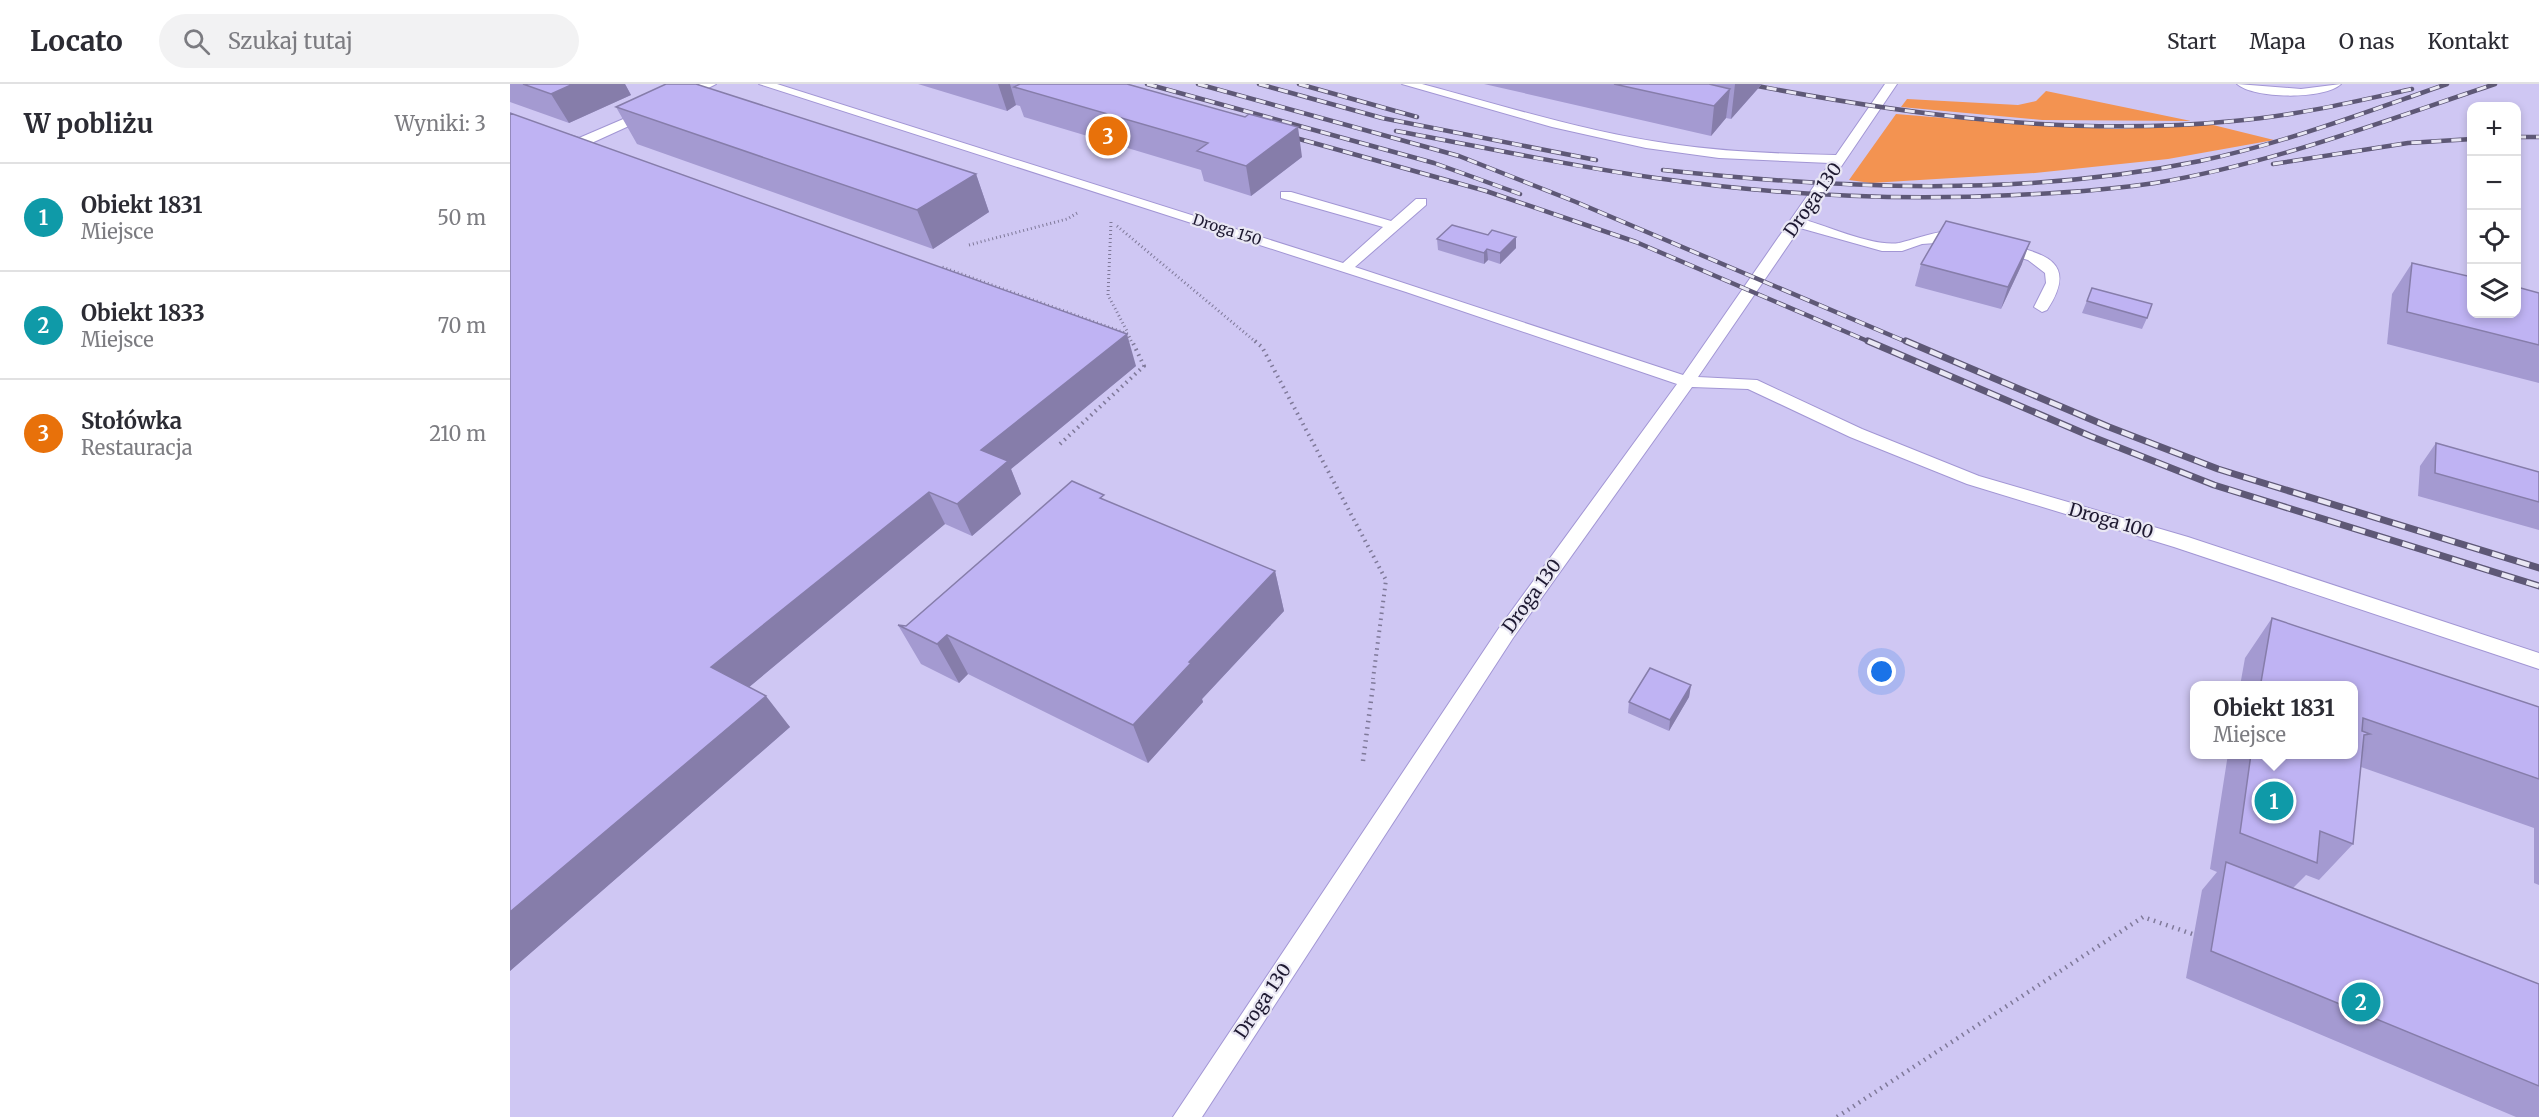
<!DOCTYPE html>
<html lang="pl">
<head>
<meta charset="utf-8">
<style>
	body { margin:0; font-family:Merriweather,serif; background:#f2f2f3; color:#2b2b33 }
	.controls { position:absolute; right:18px; top:18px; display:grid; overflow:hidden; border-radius:12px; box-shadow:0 3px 9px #0003 }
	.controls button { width:54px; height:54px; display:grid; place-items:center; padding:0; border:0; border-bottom:2px solid #e1e1e2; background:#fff; color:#2b2b33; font:30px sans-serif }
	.you { position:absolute; left:1372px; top:588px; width:21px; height:21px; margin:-15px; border:4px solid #fff; border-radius:50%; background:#1a73e8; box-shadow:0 0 0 9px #1a73e833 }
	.badge { display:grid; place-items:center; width:39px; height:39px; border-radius:50%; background:#6a7016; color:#fff; font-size:20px; font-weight:700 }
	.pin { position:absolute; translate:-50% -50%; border:3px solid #fff; box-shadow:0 2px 6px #0006 }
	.popup { position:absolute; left:1680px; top:597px; width:168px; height:78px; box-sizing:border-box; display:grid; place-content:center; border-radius:12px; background:#fff; filter:drop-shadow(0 2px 4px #0005); font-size:20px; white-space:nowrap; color:#7c7c81 }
	.popup b { font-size:22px; color:#2b2b33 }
	.popup::after { content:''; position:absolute; left:50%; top:100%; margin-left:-12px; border:12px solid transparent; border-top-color:#fff }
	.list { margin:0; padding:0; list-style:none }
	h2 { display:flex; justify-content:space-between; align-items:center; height:78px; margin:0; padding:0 24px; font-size:26px }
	h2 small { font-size:20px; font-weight:400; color:#7c7c81 }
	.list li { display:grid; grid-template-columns:39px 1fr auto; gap:18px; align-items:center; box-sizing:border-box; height:108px; padding:0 24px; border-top:2px solid #e1e1e2 }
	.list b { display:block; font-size:22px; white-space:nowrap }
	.list p { margin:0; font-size:20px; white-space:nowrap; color:#7c7c81 }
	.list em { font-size:20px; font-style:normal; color:#7c7c81 }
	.icon { flex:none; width:33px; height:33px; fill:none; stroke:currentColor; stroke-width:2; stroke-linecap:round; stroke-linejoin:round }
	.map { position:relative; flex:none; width:2029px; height:1033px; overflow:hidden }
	header { display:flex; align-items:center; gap:36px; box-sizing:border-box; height:84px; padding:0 30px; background:#fff; border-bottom:2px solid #e1e1e2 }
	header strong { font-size:28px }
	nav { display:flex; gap:33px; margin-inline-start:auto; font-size:21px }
	.search { width:420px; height:54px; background:#f2f2f3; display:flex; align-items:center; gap:15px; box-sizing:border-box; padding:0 21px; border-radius:33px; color:#7c7c81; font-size:22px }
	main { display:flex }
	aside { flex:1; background:#fff }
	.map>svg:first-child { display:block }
	.built { fill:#cfc7f3; fill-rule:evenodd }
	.green { fill:#f39351 }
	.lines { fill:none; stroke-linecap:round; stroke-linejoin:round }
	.lane-casing { stroke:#a296d4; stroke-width:2 }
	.path-far2 { stroke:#7f7999; stroke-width:3; stroke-dasharray:1 3; stroke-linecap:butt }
	.path-far1 { stroke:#7f7999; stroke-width:4; stroke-dasharray:1.5 4.5; stroke-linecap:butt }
	.path { stroke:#7f7999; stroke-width:4.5; stroke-dasharray:1.5 5; stroke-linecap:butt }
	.lane { fill:#fff; fill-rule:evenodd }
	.rail-far1-casing { stroke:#5e5876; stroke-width:4.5 }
	.rail-casing { stroke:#5e5876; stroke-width:7 }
	.rail-far1 { stroke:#e9e7f4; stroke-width:3; stroke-dasharray:10; stroke-linecap:butt }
	.rail { stroke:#e9e7f4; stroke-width:4.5; stroke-dasharray:13; stroke-linecap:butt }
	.wall { fill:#a49ad1 }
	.shaded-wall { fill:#867daa }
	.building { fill:#bfb3f3; stroke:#867daa; stroke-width:1.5 }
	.labels { text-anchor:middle; stroke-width:4.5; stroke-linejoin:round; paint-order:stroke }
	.far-street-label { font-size:15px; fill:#1e1931; stroke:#e9e7f4 }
	.street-label { font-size:18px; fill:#1e1931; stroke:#e9e7f4 }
</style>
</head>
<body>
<header>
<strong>Locato</strong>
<div class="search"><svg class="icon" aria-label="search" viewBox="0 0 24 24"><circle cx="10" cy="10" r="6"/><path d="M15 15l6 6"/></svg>Szukaj tutaj</div>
<nav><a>Start</a><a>Mapa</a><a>O nas</a><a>Kontakt</a></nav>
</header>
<main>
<aside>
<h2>W pobliżu<small>Wyniki: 3</small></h2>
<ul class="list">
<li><span class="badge" style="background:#0f9aa8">1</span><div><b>Obiekt 1831</b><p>Miejsce</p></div><em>50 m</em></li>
<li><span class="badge" style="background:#0f9aa8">2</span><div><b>Obiekt 1833</b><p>Miejsce</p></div><em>70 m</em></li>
<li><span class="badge" style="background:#e8710a">3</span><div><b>Stołówka</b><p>Restauracja</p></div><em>210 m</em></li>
</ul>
</aside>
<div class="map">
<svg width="2029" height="1033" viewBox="0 0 2029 1033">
	<rect width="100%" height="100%" fill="#ddd6fe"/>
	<path class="built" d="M 0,0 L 2029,0 L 2029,1033 L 0,1033 ZM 1962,22 L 2006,22 L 2006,230 L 1962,230 ZM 1684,602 L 1844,602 L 1844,670 L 1684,670 Z"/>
	<path class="green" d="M 1536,7 L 1681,37 L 1532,36 L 1391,23 L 1397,15 L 1508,21 L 1526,17 Z
		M 1386,30 L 1534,42 L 1607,45 L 1699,40 L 1764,56 L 1658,75 L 1525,89 L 1361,99 L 1339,96 Z"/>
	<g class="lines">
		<defs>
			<path id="lane" d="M 190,0 L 206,0 L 175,16 L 165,13 Z
				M 249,0 L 267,0 L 833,179 L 873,143 L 771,114 L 771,108 L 781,108 L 881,137 L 906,115 L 916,115 L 916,121 L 845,183 L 1173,291 L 1320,79 L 1209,74 L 1136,64 L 1042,43 L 892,0 L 912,0 C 994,22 1076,48 1161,60 C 1216,68 1271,70 1326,71 L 1375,0 L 1387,0 L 1295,136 C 1320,143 1364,163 1389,159 C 1405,156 1446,138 1460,153 L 1453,157 L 1412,160 L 1392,167 L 1372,167 L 1290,144 L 1188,293 L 1247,296 L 1352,345 L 1469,392 L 1678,453 L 2029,569 L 2029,585 L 1664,463 L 1457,400 L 1340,353 L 1238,305 L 1182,303 L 1003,554 L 692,1033 L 663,1033 L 989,544 L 1167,300 L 896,208 Z
				M 1727,0 L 1791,5 L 1831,0 C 1814,16 1744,15 1727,0 Z
				M 139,24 L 143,25 L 143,31 L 75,62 L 65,62 L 47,53 L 53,49 L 69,54 Z
				M 1490,159 C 1532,169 1570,176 1537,226 L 1532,228 L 1524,223 L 1536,199 L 1535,189 L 1518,176 L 1485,166 L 1483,163 Z"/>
		</defs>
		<use href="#lane" class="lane-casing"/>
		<path class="path-far2" d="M 601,138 L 598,211 L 618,249
			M 607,142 L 747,259
			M 459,161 L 557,135 L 569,128
			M 429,185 L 432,183 L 618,250 L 622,259"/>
		<path class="path-far1" d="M 745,257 L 752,263 L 876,496 L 863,595
			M 550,360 L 634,282 L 622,257"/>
		<path class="path" d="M 853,677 L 864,594
			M 1327,1033 L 1633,833 L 1685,851"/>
		<use href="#lane" class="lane"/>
		<defs>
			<path id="rail-far1" d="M 637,0 L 924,79 L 1010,110
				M 688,0 L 949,72 L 1066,118 L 1399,259
				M 749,0 L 872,34 L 1086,76
				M 789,0 L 907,33
				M 1237,0 C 1397,31 1561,53 1724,37 C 1784,32 1843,18 1902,5
				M 886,47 C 973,63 1059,82 1146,94 C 1265,111 1385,117 1505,111 C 1552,109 1599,106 1645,99 C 1761,80 1874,37 1985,0
				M 775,51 L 976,107 L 1126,158 L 1362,259
				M 2006,53 L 2029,53
				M 1763,80 L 1898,59 L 1962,55
				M 1153,86 C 1331,105 1514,113 1690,77 C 1775,59 1856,28 1937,0"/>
			<path id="rail" d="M 1358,257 L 1580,352 L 1704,401 L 2029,502
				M 1396,257 L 1599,343 L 1708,385 L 2029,484"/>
		</defs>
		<use href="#rail-far1" class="rail-far1-casing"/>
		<use href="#rail" class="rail-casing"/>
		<use href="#rail-far1" class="rail-far1"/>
		<use href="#rail" class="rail"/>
	</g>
	<path class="wall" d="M 0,0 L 115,0 L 121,11 L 59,39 L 0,18 Z
		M 408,0 L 617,0 L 792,73 L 741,112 L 694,97 L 691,86 L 514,33 L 510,22 L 506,21 L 497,27 Z
		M 974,0 L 1252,0 L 1221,35 L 1216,34 L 1201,52 Z
		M 106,23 L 466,90 L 479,128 L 423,165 L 127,60 Z
		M 0,29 L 626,282 L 501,385 L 511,410 L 462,452 L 435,440 L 239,603 L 280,643 L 0,887 Z
		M 927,155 L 1006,164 L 990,180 L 978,176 L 974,180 L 928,166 Z
		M 1902,179 L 2029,209 L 2029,299 L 1877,260 L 1882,210 Z
		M 1411,180 L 1512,180 L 1491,225 L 1405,202 Z
		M 1582,204 L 1637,234 L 1632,245 L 1572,229 Z
		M 1926,359 L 2029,388 L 2029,446 L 1908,412 L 1910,382 Z
		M 596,417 L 765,487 L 774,527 L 692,615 L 693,618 L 638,679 L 458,590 L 449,599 L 411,580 L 388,541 L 396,542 Z
		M 1762,534 L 2029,623 L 2029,801 L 2024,799 L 2024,744 L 1851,683 L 1843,760 L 1809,796 L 1796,791 L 1783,804 L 2029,900 L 2029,1033 L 2006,1033 L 1676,894 L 1692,806 L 1707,788 L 1700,785 L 1718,670 L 1844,670 L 1844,602 L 1730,602 L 1735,574 Z
		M 1181,601 L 1179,613 L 1159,647 L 1118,629 L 1119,618 Z"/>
	<path class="shaded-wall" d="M 63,0 L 115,0 L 121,11 L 59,39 L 41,10 Z
		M 488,0 L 500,0 L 506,21 L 497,27 Z
		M 1225,0 L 1252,0 L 1221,35 Z
		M 1220,5 L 1216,34 L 1201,52 L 1204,22 Z
		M 788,43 L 792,73 L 741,112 L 736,82 Z
		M 466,90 L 479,128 L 423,165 L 407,126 Z
		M 1006,153 L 1006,164 L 990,180 L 990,169 Z
		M 1520,158 L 1512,180 L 1491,225 L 1498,203 Z
		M 977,165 L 978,176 L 974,180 L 974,169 Z
		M 617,250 L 626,282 L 501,385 L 511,410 L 462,452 L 447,420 L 471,366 Z
		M 419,408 L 435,440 L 226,614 L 201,583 Z
		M 765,487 L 774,527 L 692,615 L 693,618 L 638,679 L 623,641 L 679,578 Z
		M 437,551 L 458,590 L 449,599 L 427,560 Z
		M 1181,601 L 1179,613 L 1159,647 L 1160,636 Z
		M 256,612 L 280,643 L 0,887 L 0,828 Z"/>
	<path class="building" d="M 13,0 L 63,0 L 41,10 Z
		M 156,0 L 186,0 L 466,90 L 407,126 L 106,23 Z
		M 510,0 L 617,0 L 735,33 L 739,30 L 788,43 L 736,82 L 687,67 L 698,59 L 504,3 Z
		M 1104,0 L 1199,0 L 1220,5 L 1204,22 Z
		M 0,29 L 617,250 L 471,366 L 498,377 L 447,420 L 419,408 L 201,583 L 256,612 L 0,828 Z
		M 1436,137 L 1520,158 L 1498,203 L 1411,180 Z
		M 942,141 L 978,151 L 982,146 L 1006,153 L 990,169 L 977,165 L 974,169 L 927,155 Z
		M 1902,179 L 1962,193 L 1962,230 L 2007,230 L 2007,203 L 2029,209 L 2029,261 L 1897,228 Z
		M 1582,204 L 1642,220 L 1637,234 L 1577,217 Z
		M 1926,359 L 2029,388 L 2029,418 L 1925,389 Z
		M 562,397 L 594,411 L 590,414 L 765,487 L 679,578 L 681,579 L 623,641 L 437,551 L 427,560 L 388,541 L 396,542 Z
		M 1762,534 L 2029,623 L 2029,695 L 1853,634 L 1852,647 L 1860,650 L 1854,651 L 1843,760 L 1810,747 L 1807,779 L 1730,749 L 1741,670 L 1844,670 L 1844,602 L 1760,602 L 1751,598 Z
		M 1140,584 L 1181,601 L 1160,636 L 1119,618 Z
		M 1716,778 L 2029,900 L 2029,1002 L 1701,867 Z"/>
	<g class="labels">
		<g class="far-street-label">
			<text transform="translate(717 146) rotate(18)" y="5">Droga 150</text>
		</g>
		<g class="street-label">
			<text transform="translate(1303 116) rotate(-55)" y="6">Droga 130</text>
			<text transform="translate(1601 437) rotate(16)" y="6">Droga 100</text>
			<text transform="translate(1022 512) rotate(-54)" y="6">Droga 130</text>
			<text transform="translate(753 917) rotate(-56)" y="6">Droga 130</text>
		</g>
	</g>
</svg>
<div class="controls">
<button>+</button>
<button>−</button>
<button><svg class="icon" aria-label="locate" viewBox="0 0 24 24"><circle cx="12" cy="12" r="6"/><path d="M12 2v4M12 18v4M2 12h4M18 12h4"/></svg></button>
<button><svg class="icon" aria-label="layers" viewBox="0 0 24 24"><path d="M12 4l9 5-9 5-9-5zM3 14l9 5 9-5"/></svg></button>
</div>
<div class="you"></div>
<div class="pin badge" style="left:1764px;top:717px;background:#0f9aa8">1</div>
<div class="popup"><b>Obiekt 1831</b>Miejsce</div>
<div class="pin badge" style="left:1851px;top:918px;background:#0f9aa8">2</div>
<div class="pin badge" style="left:598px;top:52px;background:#e8710a">3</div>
</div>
</main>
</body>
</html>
